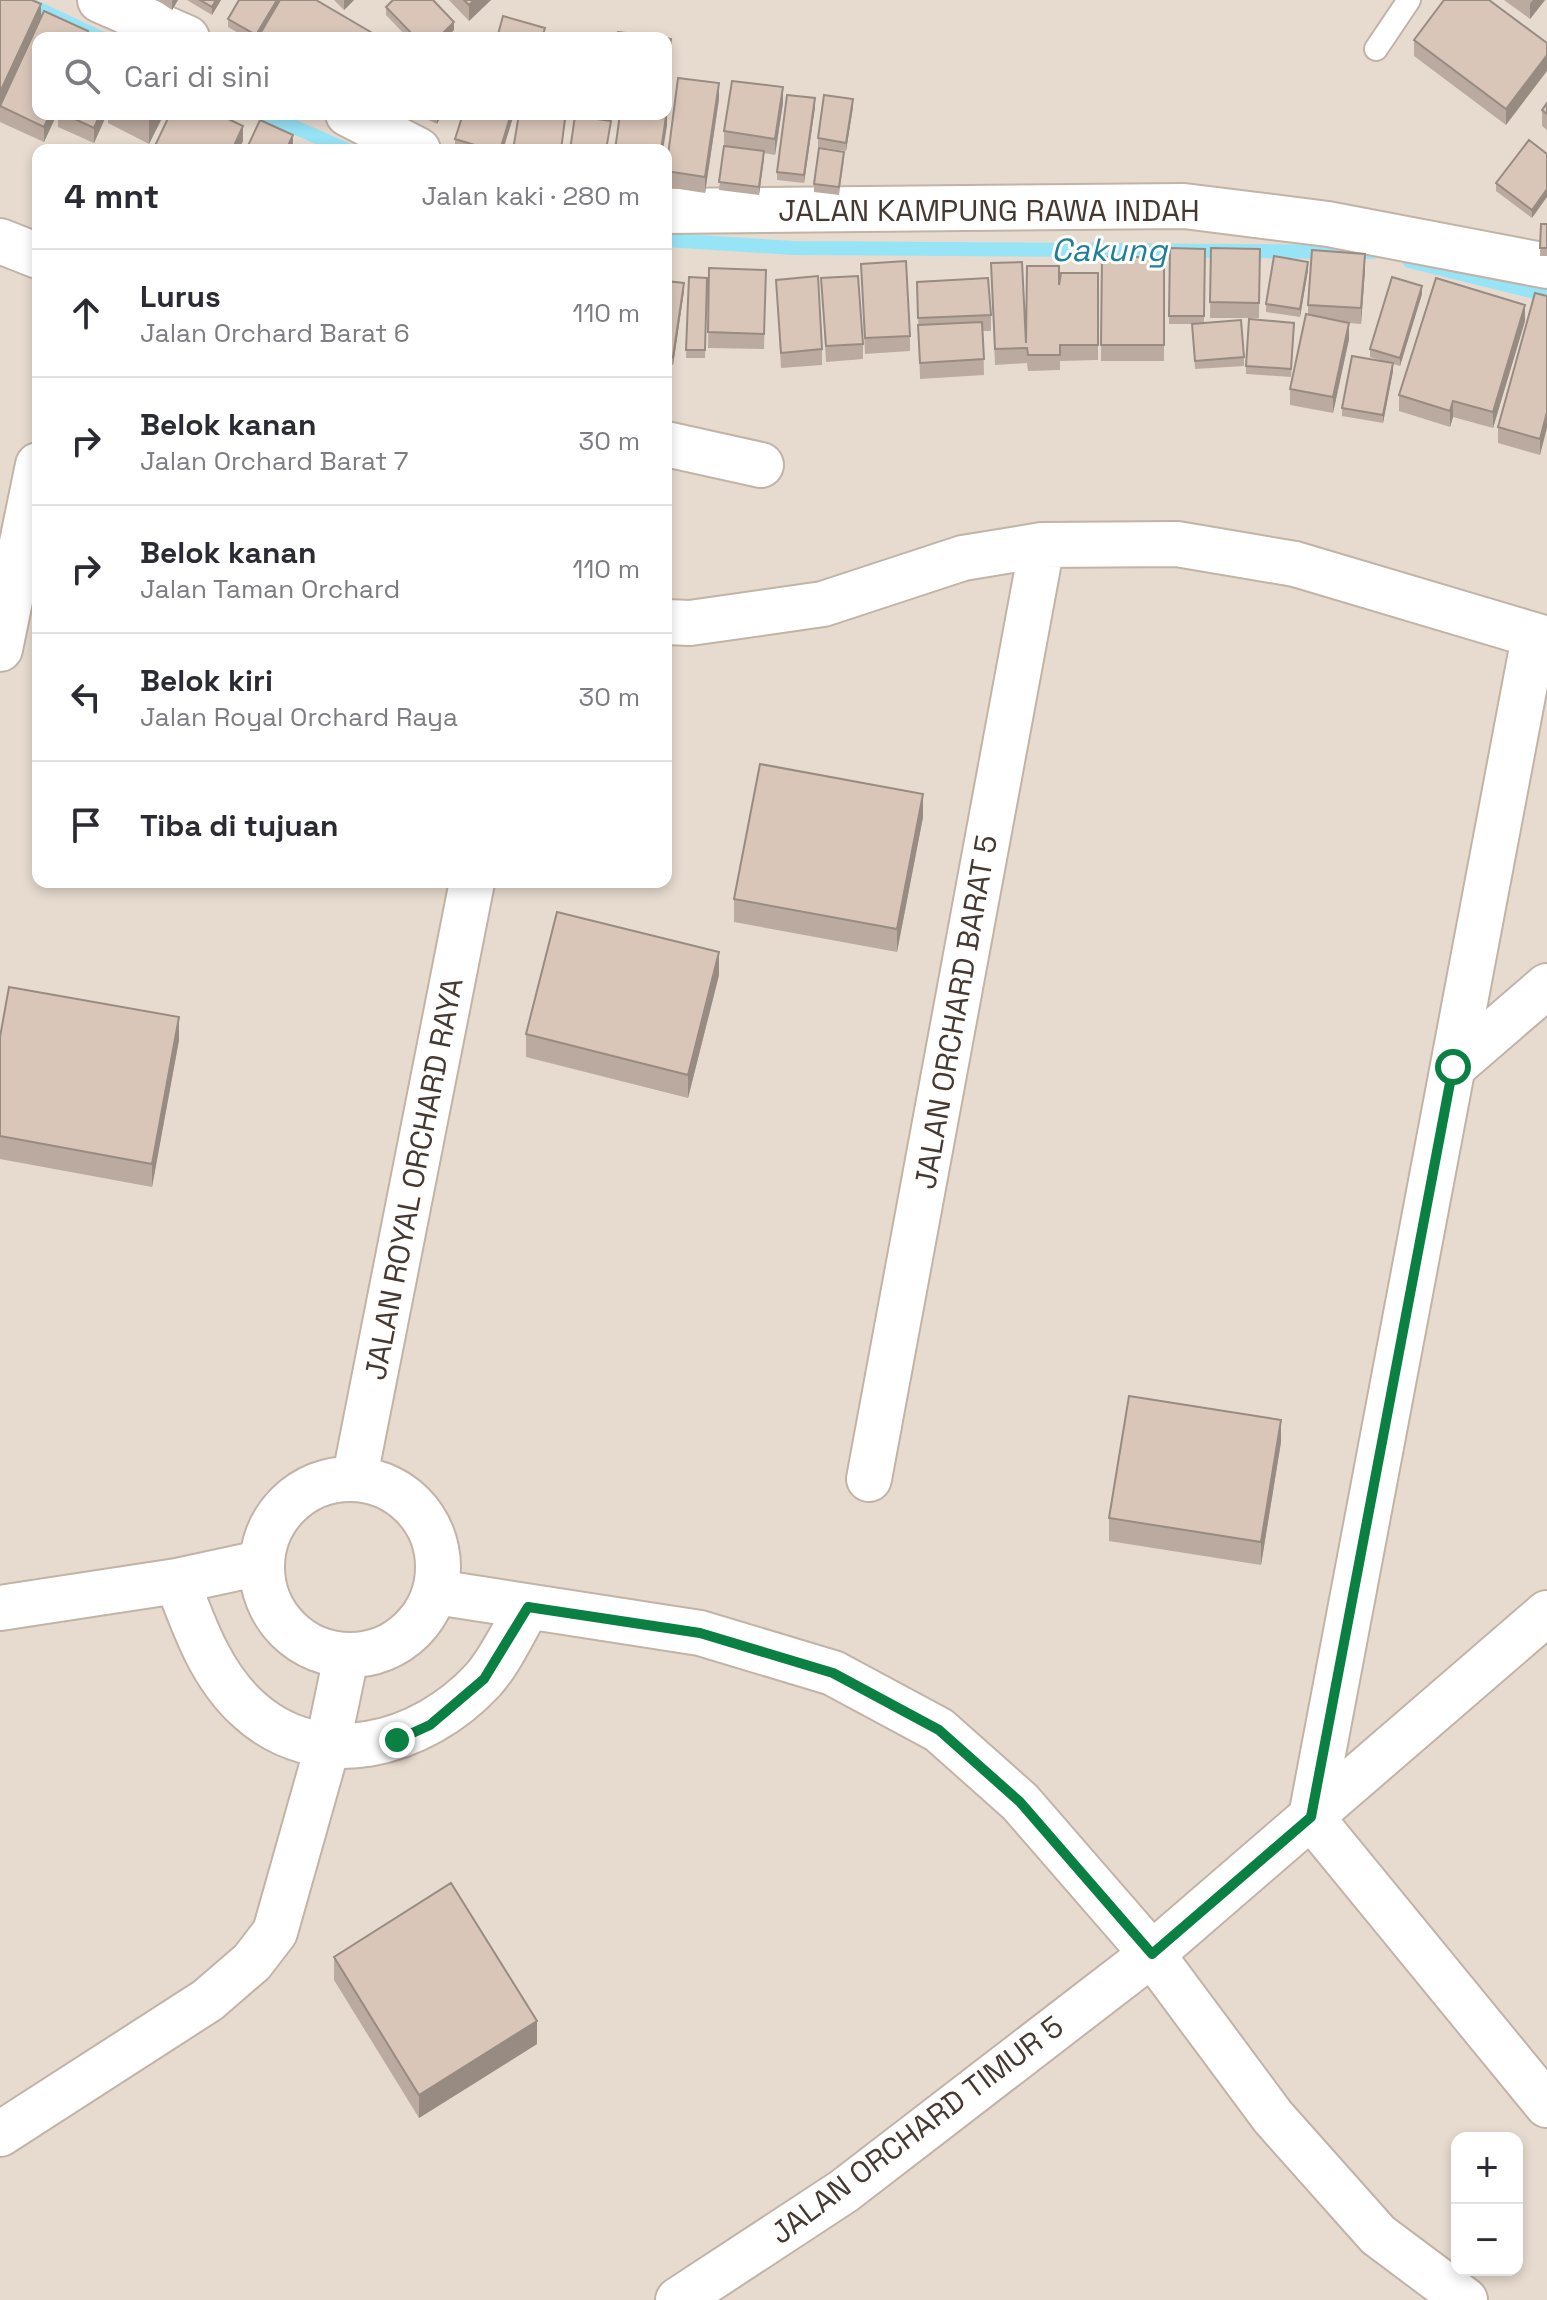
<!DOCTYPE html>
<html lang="id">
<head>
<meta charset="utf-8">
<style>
	body { margin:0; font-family:"Space Grotesk",sans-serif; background:#f2f2f3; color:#2b2b33 }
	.controls { position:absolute; right:24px; bottom:24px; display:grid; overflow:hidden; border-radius:16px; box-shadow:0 4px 12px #0003 }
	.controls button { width:72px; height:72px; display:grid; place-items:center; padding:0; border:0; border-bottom:2px solid #e1e1e2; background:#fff; color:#2b2b33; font:40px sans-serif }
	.stop { position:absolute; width:24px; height:24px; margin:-18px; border:6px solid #0b8043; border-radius:50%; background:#fff }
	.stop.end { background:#0b8043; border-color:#fff; box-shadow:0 2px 8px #0008 }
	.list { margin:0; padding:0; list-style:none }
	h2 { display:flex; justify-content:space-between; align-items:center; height:104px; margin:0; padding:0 32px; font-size:34px }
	h2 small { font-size:26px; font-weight:400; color:#7c7c81 }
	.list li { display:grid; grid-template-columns:52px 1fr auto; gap:24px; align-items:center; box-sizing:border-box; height:128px; padding:0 32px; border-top:2px solid #e1e1e2 }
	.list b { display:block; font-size:30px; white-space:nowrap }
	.list p { margin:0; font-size:26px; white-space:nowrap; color:#7c7c81 }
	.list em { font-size:26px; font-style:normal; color:#7c7c81 }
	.icon { flex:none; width:44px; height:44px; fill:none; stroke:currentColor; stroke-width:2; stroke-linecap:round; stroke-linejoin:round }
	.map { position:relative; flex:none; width:1547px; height:2300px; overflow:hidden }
	.search { position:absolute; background:#fff; box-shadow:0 4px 12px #0003; left:32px; top:32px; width:640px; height:88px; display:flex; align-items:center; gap:20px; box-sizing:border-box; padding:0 28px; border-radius:16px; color:#7c7c81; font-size:30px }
	.panel { position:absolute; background:#fff; box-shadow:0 4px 12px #0003; left:32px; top:144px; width:640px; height:744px; border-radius:16px }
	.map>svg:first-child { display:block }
	.residential { fill:#e7dbcf; fill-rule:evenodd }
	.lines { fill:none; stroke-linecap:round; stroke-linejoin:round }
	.stream { stroke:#97e4f7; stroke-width:14 }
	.lane-casing { stroke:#c2b3a7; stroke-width:26 }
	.street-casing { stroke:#c2b3a7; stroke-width:48 }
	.lane { stroke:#fff; stroke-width:22 }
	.street { stroke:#fff; stroke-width:44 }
	.wall { fill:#bbaa9f }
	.shaded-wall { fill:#988b82 }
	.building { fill:#d9c6b9; stroke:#988b82; stroke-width:2 }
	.route { stroke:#0b8043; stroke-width:10 }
	.labels { text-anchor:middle; stroke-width:6; stroke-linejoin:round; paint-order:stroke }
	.street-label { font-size:30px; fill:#453932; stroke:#fff }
	.water-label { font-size:32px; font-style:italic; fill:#1f7f98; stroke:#fff }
</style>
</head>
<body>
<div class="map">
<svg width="1547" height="2300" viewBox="0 0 1547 2300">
	<rect width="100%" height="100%" fill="#f3eae2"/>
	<path class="residential" d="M 0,0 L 1547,0 L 1547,2300 L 0,2300 ZM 38,38 L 666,38 L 666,114 L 38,114 ZM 38,150 L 666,150 L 666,882 L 38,882 ZM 1457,2138 L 1517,2138 L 1517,2270 L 1457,2270 Z"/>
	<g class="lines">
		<path class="stream" d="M 20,0 L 101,38
			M 265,114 L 347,150
			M 666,240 L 794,248 L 1373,252
			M 1409,261 L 1547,295"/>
		<defs>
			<path id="lane" d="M 1376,49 L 1409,0"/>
			<path id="street" d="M 100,0 L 187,38
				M 348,114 L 418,150
				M 666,211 L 1184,206 L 1328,224 L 1547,266
				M 0,241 L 38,256
				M 666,444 L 761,465
				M 666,622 L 690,623 L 823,604 L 963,558 L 1042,545 L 1177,544 L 1295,564 L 1547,639
				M 1534,637 L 1311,1817 L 1547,2105
				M 0,649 L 38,465
				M 1453,1067 L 1547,986
				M 355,1476 L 472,882
				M262 1567a88 88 0 1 1 176 0a88 88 0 1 1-176 0Z
				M 869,1479 L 1042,545
				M 177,1581 C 194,1626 210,1673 246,1707 C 318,1775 422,1746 483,1680 C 501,1660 514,1630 528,1607
				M 436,1592 L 700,1633 L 833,1673 L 939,1730 L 1020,1802 L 1152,1954 L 1273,2117 L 1378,2235 L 1465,2300
				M 0,1608 L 177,1581 L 260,1563
				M 0,2134 L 208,2000 L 252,1962 L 275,1932 L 327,1748 L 346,1657
				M 678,2300 L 844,2191 L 1152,1954 L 1547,1613"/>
		</defs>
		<use href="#lane" class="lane-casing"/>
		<use href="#street" class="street-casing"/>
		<use href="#lane" class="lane"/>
		<use href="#street" class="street"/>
	</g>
	<path class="wall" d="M 0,0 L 41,19 L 88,38 L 38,114 L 57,114 L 44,142 L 0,122 Z
		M 157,0 L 178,0 L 172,10 Z
		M 187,0 L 221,0 L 212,15 Z
		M 334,0 L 354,0 L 344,10 Z
		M 449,0 L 491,0 L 469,21 Z
		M 1504,0 L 1545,0 L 1530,19 Z
		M 386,7 L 454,30 L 446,38 L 408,38 L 386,15 Z
		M 228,19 L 374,38 L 260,38 L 260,37 L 259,38 L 247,38 L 228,27 Z
		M 1414,40 L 1547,43 L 1506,125 L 1414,56 Z
		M 719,99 L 705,193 L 666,187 L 666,165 Z
		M 783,103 L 775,155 L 764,153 L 759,195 L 719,190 L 724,146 L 724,131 Z
		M 1547,103 L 1547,130 L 1542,126 L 1542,110 Z
		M 815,107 L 804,183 L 777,180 L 777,172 Z
		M 853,107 L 846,151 L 818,147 L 818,138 Z
		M 58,114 L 107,114 L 94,143 L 58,127 Z
		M 108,114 L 164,114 L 149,144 L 108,123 Z
		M 416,114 L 442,114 L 437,124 Z
		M 463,114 L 514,114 L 503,150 L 464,150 L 455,147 L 455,139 Z
		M 1547,154 L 1532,218 L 1496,191 L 1496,183 Z
		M 844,160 L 839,195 L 814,192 L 814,184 Z
		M 1541,224 L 1547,224 L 1547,256 L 1540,256 Z
		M 1170,248 L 1205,249 L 1204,323 L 1244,357 L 1244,366 L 1195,369 L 1192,324 L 1198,324 L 1169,324 Z
		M 1211,248 L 1260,249 L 1259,318 L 1210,318 Z
		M 1102,257 L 1164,257 L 1164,361 L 1101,361 Z
		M 991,263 L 1026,343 L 1059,285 L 1098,273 L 1098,360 L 1060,361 L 1060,370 L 1028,371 L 1027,363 L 995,365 Z
		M 861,264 L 910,336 L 910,351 L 865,354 Z
		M 709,268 L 766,270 L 764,349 L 708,348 Z
		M 1308,270 L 1300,317 L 1266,312 L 1266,304 Z
		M 1365,270 L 1361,324 L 1349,323 L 1349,339 L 1333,413 L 1290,405 L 1290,389 L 1308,314 L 1308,305 Z
		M 689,277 L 707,278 L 705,358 L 686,358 Z
		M 821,278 L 863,344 L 863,359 L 826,362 Z
		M 776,280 L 822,349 L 822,365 L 781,368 Z
		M 666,281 L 684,291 L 673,365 L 666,364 Z
		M 917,282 L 991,315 L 991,331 L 983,331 L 984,375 L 920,379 Z
		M 1422,294 L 1400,366 L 1393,364 L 1393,371 L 1383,423 L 1342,416 L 1342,408 L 1383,361 L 1370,357 L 1370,349 Z
		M 1547,296 L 1540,455 L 1498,443 L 1498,427 Z
		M 1525,321 L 1493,428 L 1453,417 L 1450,427 L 1399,411 L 1399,395 Z
		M 1294,331 L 1291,377 L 1246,374 L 1246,366 Z
		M 923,817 L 897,952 L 734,922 L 734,899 Z
		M 719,975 L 688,1098 L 526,1057 L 526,1034 Z
		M 0,1037 L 179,1040 L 152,1187 L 0,1159 Z
		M 1281,1442 L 1261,1565 L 1109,1541 L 1109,1518 Z
		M 334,1957 L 537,2044 L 419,2118 L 334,1980 Z"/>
	<path class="shaded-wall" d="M 173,0 L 178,0 L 172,10 L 172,1 Z
		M 216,0 L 221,0 L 212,15 L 212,7 Z
		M 277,0 L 282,0 L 259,38 L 256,38 L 256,35 Z
		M 344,0 L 354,0 L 344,10 Z
		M 474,0 L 491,0 L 469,21 L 469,5 Z
		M 1533,0 L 1545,0 L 1530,19 L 1530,4 Z
		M 41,4 L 41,20 L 0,108 L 0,92 Z
		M 454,22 L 454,30 L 446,38 L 438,38 Z
		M 671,39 L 671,55 L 666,92 L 666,76 Z
		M 1547,55 L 1547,71 L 1506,125 L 1506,109 Z
		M 719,83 L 719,99 L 705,193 L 705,177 Z
		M 783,87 L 783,103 L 775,155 L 775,139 Z
		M 815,98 L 815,107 L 804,183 L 804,175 Z
		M 853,99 L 853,107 L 846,151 L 846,143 Z
		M 667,110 L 667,126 L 663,150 L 661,150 Z
		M 50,114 L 57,114 L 44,142 L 44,127 Z
		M 100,114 L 107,114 L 94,143 L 94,128 Z
		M 149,114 L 164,114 L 149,144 Z
		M 438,114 L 442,114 L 437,124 L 437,116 Z
		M 511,114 L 514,114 L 503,150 L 500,150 Z
		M 243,126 L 243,141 L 239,150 L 232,150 Z
		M 293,135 L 293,150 L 286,150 Z
		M 764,151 L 764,159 L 759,195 L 759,187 Z
		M 1547,189 L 1547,197 L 1532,218 L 1532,210 Z
		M 1365,254 L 1365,270 L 1361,324 L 1361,308 Z
		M 1308,262 L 1308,270 L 1300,317 L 1300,309 Z
		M 684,283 L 684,291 L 673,365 L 673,357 Z
		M 1422,286 L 1422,294 L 1400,366 L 1400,358 Z
		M 1525,305 L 1525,321 L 1493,428 L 1493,412 Z
		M 1349,323 L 1349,339 L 1333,413 L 1333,397 Z
		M 1393,363 L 1393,371 L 1383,423 L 1383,415 Z
		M 1453,401 L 1453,417 L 1450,427 L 1450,411 Z
		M 1547,412 L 1547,428 L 1540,455 L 1540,439 Z
		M 923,794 L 923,817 L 897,952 L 897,929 Z
		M 719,952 L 719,975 L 688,1098 L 688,1075 Z
		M 179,1017 L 179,1040 L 152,1187 L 152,1164 Z
		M 1281,1420 L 1281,1442 L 1261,1565 L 1261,1542 Z
		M 537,2021 L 537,2044 L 419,2118 L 419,2095 Z"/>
	<path class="building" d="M 0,0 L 32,0 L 41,4 L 0,92 Z
		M 200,0 L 216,0 L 212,7 Z
		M 239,0 L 277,0 L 256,35 L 228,19 Z
		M 280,0 L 316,0 L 374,34 L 371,38 L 266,38 L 260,34 Z
		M 393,0 L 433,0 L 454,22 L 438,38 L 416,38 L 386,7 Z
		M 464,0 L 474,0 L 469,5 Z
		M 1444,0 L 1489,0 L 1547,43 L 1547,55 L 1506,109 L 1414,40 Z
		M 44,11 L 88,31 L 85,38 L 38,38 L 38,114 L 50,114 L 44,127 L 0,106 Z
		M 503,16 L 545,28 L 542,38 L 497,38 Z
		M 618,32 L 665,38 L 617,38 Z
		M 666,38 L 671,39 L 666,76 Z
		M 678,78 L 719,83 L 705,177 L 666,171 Z
		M 732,81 L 783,87 L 775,139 L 724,131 Z
		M 787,95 L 815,98 L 804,175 L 777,172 Z
		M 824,95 L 853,99 L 846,143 L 818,138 Z
		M 1547,103 L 1547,114 L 1542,110 Z
		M 666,110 L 667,110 L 661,150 L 615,150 L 620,114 L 666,114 Z
		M 64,114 L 100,114 L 94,128 Z
		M 170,114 L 218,114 L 243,126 L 232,150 L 153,150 Z
		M 463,114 L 511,114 L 500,150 L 491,150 L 455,139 Z
		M 519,114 L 528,114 L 565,119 L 561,150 L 513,150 Z
		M 575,116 L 611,121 L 606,150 L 570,150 Z
		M 260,120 L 293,135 L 286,150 L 246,150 Z
		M 1529,140 L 1547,154 L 1547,189 L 1532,210 L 1496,183 Z
		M 724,146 L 764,151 L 759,187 L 719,182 Z
		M 819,148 L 844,152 L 839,187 L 814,184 Z
		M 1541,224 L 1547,224 L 1547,248 L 1540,248 Z
		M 1170,248 L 1205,249 L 1204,316 L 1169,316 Z
		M 1211,248 L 1260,249 L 1259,303 L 1210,302 Z
		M 1312,250 L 1365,254 L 1361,308 L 1308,305 Z
		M 1274,256 L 1308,262 L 1300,309 L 1266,304 Z
		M 1102,257 L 1164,257 L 1164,345 L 1101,345 Z
		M 906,261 L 910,336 L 865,338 L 861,264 Z
		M 1022,262 L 1026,343 L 1027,266 L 1059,266 L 1059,285 L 1061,273 L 1098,273 L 1098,345 L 1060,345 L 1060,355 L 1028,355 L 1027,348 L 995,349 L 991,263 Z
		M 709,268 L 766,270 L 764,334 L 708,332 Z
		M 818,276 L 822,349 L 781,353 L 776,280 Z
		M 858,276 L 863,344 L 826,346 L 821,278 Z
		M 689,277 L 707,278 L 705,350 L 686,350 Z
		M 1392,277 L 1422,286 L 1400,358 L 1370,349 Z
		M 988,278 L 991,315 L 918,318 L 917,282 Z
		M 1436,278 L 1525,305 L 1493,412 L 1453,401 L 1450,411 L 1399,395 Z
		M 666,281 L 684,283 L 673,357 L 666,356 Z
		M 1535,293 L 1547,296 L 1547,412 L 1540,439 L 1498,427 Z
		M 1306,314 L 1349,323 L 1333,397 L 1290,389 Z
		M 1249,319 L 1294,323 L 1291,369 L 1246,366 Z
		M 1241,320 L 1244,357 L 1195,361 L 1192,324 Z
		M 982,322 L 984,359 L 920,363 L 918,325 Z
		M 1352,356 L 1393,363 L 1383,415 L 1342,408 Z
		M 760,764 L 923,794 L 897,929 L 734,899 Z
		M 557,912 L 719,952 L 688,1075 L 526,1034 Z
		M 9,987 L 179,1017 L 152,1164 L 0,1136 L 0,1037 Z
		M 1129,1396 L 1281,1420 L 1261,1542 L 1109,1518 Z
		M 451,1883 L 537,2021 L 419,2095 L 334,1957 Z"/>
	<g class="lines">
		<path class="route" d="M 397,1740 L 430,1725 L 484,1679 L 528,1607 L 700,1633 L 833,1673 L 939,1730 L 1020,1802 L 1152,1954 L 1311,1817 L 1453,1067"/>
	</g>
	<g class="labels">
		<g class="street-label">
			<text x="989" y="221">JALAN KAMPUNG RAWA INDAH</text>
			<text transform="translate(956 1012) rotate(-80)" y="10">JALAN ORCHARD BARAT 5</text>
			<text transform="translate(414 1179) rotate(-79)" y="10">JALAN ROYAL ORCHARD RAYA</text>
			<text transform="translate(917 2130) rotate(-37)" y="10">JALAN ORCHARD TIMUR 5</text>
		</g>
		<g class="water-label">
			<text x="1109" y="261">Cakung</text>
		</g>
	</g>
</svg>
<div class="controls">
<button>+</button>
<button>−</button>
</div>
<div class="stop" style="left:1453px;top:1067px"></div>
<div class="stop end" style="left:397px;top:1740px"></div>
<div class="search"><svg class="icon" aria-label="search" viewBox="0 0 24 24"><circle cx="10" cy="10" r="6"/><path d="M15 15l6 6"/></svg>Cari di sini</div>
<section class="panel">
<h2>4 mnt<small>Jalan kaki · 280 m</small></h2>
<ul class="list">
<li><svg class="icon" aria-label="ahead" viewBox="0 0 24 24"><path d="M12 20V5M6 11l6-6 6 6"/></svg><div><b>Lurus</b><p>Jalan Orchard Barat 6</p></div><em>110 m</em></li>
<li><svg class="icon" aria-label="right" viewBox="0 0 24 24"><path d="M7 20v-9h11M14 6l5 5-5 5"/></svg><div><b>Belok kanan</b><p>Jalan Orchard Barat 7</p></div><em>30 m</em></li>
<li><svg class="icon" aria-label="right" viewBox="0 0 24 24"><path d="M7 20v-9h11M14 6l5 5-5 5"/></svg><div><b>Belok kanan</b><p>Jalan Taman Orchard</p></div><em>110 m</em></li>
<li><svg class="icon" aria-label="left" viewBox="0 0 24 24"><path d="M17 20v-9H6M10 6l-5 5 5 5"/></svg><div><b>Belok kiri</b><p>Jalan Royal Orchard Raya</p></div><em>30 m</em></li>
<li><svg class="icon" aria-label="arrive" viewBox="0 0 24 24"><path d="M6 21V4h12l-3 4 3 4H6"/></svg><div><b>Tiba di tujuan</b></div></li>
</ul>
</section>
</div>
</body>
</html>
